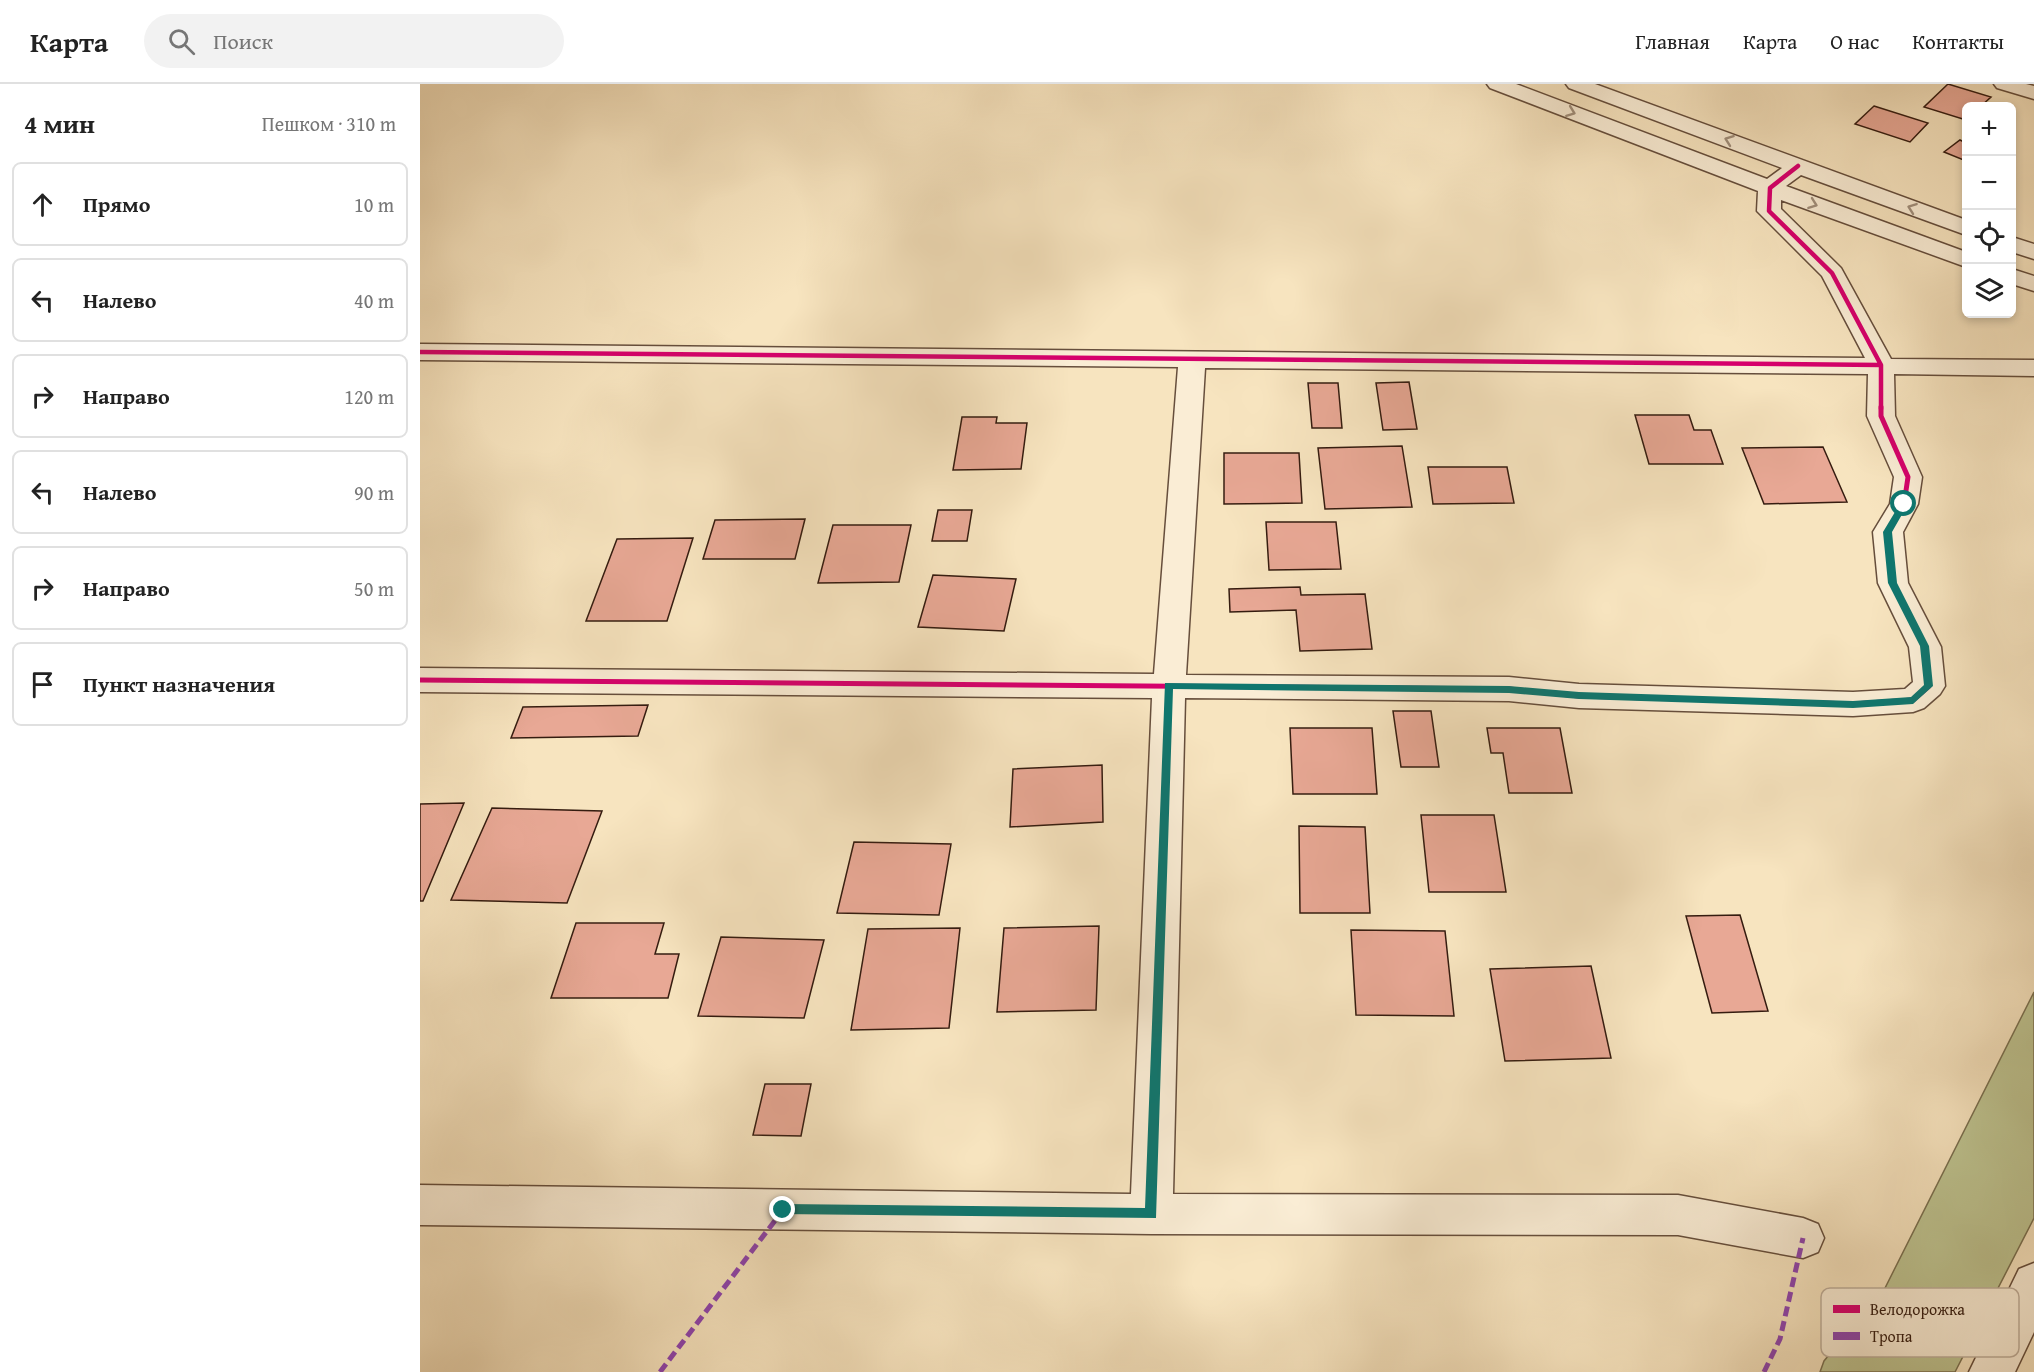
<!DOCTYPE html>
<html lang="ru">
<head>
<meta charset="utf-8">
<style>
	body { margin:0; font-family:"Gentium Book Plus",serif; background:#f2f2f2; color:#222 }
	.controls { position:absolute; right:18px; top:18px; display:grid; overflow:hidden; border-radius:9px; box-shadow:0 3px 9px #0003 }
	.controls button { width:54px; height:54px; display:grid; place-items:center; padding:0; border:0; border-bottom:2px solid #e0e0e0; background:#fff; color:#222; font:30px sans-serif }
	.stop { position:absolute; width:18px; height:18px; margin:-14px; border:4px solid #0f766e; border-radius:50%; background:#fff }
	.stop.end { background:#0f766e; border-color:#fff; box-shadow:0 2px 6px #0008 }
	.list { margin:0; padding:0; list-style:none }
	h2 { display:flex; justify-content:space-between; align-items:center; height:78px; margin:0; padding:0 24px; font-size:26px }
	h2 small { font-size:20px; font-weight:400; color:#767676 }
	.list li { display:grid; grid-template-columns:39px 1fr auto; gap:18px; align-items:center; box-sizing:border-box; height:84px; margin:0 12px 12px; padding:0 12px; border:2px solid #e0e0e0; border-radius:9px }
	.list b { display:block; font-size:22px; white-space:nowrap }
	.list em { font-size:20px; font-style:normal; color:#767676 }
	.icon { flex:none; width:33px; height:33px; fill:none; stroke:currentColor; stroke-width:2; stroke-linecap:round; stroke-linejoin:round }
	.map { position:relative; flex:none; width:1614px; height:1288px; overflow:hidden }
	header { display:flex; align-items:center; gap:36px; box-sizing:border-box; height:84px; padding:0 30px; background:#fff; border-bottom:2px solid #e0e0e0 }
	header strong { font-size:28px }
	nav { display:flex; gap:33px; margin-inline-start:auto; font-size:21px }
	.search { width:420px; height:54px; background:#f2f2f2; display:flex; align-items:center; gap:15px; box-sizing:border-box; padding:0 21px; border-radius:33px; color:#767676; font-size:22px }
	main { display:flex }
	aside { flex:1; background:#fff }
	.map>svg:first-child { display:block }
	.green { fill:#bec491; stroke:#7a7050; stroke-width:1.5 }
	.building { fill:#e8a895; stroke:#351c10; stroke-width:1.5 }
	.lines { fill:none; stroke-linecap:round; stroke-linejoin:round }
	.minor-casing { stroke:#664e3c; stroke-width:3 }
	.minor { fill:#faedd5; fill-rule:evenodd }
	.quiet { stroke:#8e44ad; stroke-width:5; stroke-dasharray:10 5; stroke-linecap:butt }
	.cycleway-far1-casing { stroke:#faedd5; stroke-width:8 }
	.cycleway-casing { stroke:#faedd5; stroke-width:9 }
	.cycleway-far1 { stroke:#d6006c; stroke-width:4.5 }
	.cycleway { stroke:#d6006c; stroke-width:5 }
	.oneway { stroke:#a18f7c }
	.route { fill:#0f766e }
	.key { fill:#faedd5; stroke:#bfae9a; stroke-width:1.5 }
	.key-label { font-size:16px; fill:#351c10 }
</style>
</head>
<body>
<header>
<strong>Карта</strong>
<div class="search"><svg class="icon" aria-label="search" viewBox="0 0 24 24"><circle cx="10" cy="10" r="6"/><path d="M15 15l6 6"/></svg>Поиск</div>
<nav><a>Главная</a><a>Карта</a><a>О нас</a><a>Контакты</a></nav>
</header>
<main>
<aside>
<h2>4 мин<small>Пешком · 310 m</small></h2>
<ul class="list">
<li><svg class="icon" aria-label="ahead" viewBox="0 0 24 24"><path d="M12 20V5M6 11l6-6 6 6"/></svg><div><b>Прямо</b></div><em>10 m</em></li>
<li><svg class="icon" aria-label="left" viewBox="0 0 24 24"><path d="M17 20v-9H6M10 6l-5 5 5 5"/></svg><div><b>Налево</b></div><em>40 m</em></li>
<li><svg class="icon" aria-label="right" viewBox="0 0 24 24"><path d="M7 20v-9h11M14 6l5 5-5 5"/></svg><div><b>Направо</b></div><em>120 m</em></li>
<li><svg class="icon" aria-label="left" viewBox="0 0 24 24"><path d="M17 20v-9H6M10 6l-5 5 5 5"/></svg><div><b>Налево</b></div><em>90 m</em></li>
<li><svg class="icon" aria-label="right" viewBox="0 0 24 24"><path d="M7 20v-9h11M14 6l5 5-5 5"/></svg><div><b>Направо</b></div><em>50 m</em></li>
<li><svg class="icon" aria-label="arrive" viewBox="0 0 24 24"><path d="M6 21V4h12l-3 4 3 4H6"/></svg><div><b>Пункт назначения</b></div></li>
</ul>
</aside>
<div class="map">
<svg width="1614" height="1288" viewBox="0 0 1614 1288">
	<rect width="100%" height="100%" fill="#f7e4bf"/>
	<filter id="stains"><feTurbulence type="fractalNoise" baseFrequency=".00333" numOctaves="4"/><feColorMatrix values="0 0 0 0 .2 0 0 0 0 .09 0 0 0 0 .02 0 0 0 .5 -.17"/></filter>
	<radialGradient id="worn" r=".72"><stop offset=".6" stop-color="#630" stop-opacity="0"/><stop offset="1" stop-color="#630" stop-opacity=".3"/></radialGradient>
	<path class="green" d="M 1614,908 L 1614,1134 L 1535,1288 L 1400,1288 L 1404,1277 L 1465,1204 Z"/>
	<path class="building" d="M 1528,0 L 1571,13 L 1561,22 L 1546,22 L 1546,36 L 1504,23 Z
		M 1454,22 L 1508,39 L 1490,58 L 1435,40 Z
		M 1540,56 L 1546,59 L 1546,77 L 1524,68 Z
		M 989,298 L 997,345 L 963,346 L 956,299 Z
		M 888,299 L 918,299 L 922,344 L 892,344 Z
		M 1215,331 L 1269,331 L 1274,346 L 1291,346 L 1303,380 L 1229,380 Z
		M 542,333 L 577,333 L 576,339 L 607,339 L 601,385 L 533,386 Z
		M 982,362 L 992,423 L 905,425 L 898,364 Z
		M 1403,363 L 1427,418 L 1344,420 L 1322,364 Z
		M 804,369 L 879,369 L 882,419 L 804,420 Z
		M 1008,383 L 1087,383 L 1094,419 L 1013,420 Z
		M 518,426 L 552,426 L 547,457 L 512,457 Z
		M 385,435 L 375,475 L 283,475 L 295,436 Z
		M 846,438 L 916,438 L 921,485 L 849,486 Z
		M 413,441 L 491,441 L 479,498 L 398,499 Z
		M 273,454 L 247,537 L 166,537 L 197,455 Z
		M 513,491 L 596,495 L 584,547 L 498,543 Z
		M 880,503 L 881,511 L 945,510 L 952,565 L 880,567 L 876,526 L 810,528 L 809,505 Z
		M 228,621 L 218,652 L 91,654 L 103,623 Z
		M 973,627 L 1011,627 L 1019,683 L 981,683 Z
		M 870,644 L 952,644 L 957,710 L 873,710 Z
		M 1067,644 L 1140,644 L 1152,709 L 1089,709 L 1083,669 L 1071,669 Z
		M 682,681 L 683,738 L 590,743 L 593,685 Z
		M 44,719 L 3,817 L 0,817 L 0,720 Z
		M 72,724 L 182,727 L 147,819 L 31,816 Z
		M 1001,731 L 1074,731 L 1086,808 L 1009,808 Z
		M 879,742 L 945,743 L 950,829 L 880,829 Z
		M 434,758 L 531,760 L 519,831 L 417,829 Z
		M 1320,831 L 1348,927 L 1292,929 L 1266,832 Z
		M 156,839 L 244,839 L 235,870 L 259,870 L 248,914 L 131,914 Z
		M 679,842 L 676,926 L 577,928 L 584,844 Z
		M 540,844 L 529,944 L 431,946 L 448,845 Z
		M 931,846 L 1025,847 L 1034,932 L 936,931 Z
		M 301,853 L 404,856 L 384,934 L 278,932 Z
		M 1171,882 L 1191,974 L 1085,977 L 1070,885 Z
		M 345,1000 L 391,1000 L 381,1052 L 333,1051 Z"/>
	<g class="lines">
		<defs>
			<path id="minor" d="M 1067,0 L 1096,0 L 1347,95 L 1362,84 L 1149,4 L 1146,0 L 1175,0 L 1546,136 L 1546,151 L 1381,91 L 1366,102 L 1546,168 L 1546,183 L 1361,116 L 1361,125 L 1421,184 L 1471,275 L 1614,276 L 1614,292 L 1474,290 L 1475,332 L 1502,393 L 1498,420 L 1483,448 L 1488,499 L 1521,563 L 1525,602 L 1520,610 L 1504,624 L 1493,628 L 1433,632 L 1159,624 L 1089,617 L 765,614 L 753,1110 L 1258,1111 L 1383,1134 L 1398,1140 L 1404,1154 L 1398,1168 L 1383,1174 L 1258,1151 L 731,1150 L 0,1141 L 0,1101 L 711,1110 L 732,614 L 0,608 L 0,584 L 734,590 L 758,283 L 0,276 L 0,260 L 1445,274 L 1402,192 L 1337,127 L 1338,107 L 1070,4 ZM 785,284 L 1448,290 L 1447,332 L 1474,393 L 1470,420 L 1453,448 L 1458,499 L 1489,563 L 1493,598 L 1485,605 L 1433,608 L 1159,600 L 1089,593 L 766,591 Z
				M 1574,0 L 1606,0 L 1614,2 L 1614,15 L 1577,4 Z
				M 1592,153 L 1614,160 L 1614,175 L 1592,168 Z
				M 1592,185 L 1614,192 L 1614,207 L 1592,200 Z
				M 1614,1179 L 1614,1248 L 1595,1288 L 1549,1288 L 1599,1185 Z"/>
		</defs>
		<use href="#minor" class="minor-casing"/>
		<use href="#minor" class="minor"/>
		<path class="quiet" d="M 240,1288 L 363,1126
			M 1344,1288 L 1360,1255 L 1383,1154"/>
		<defs>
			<path id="cycleway-far1" d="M 1378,82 L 1350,104 L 1349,127 L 1412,189 L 1461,281 L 1461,325
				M 0,268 L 1461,281"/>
			<path id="cycleway" d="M 0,596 L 1089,605 L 1159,612 L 1433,620 L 1493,616 L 1509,602 L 1505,563 L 1473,499 L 1468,448 L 1484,420 L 1488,393 L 1461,332 L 1461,323"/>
		</defs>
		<use href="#cycleway-far1" class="cycleway-far1-casing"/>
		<use href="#cycleway" class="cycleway-casing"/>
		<use href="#cycleway-far1" class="cycleway-far1"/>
		<use href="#cycleway" class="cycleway"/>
	</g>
	<defs><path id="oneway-chevron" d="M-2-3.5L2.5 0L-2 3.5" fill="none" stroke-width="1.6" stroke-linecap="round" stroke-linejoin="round" transform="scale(1.5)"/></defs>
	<g class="oneway">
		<use href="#oneway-chevron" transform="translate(1151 28) rotate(21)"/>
		<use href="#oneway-chevron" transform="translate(1309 56) rotate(-160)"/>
		<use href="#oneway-chevron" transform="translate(1393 120) rotate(20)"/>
		<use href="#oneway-chevron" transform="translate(1492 124) rotate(-160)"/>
	</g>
	<path class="route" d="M 1481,418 L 1488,420 L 1472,448 L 1477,499 L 1509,562 L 1513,602 L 1493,620 L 1433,624 L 1159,615 L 1089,609 L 753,605 L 736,1134 L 359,1130 L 357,1126 L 359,1122 L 363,1120 L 725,1124 L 745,599 L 1089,602 L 1159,608 L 1433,617 L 1491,613 L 1504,601 L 1500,562 L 1468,499 L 1463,448 Z"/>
	<rect x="1401" y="1204" width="198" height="69" rx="9" class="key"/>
	<rect x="1413" y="1221" width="27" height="8" fill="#d6006c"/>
	<rect x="1413" y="1248" width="27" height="8" fill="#8e44ad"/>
	<g class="key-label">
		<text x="1450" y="1231">Велодорожка</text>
		<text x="1450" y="1258">Тропа</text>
	</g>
	<rect width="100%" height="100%" filter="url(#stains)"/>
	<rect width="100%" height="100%" fill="url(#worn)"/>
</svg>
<div class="controls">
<button>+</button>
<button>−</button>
<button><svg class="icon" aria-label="locate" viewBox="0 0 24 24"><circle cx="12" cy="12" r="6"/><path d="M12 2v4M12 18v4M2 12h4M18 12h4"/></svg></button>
<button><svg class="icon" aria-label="layers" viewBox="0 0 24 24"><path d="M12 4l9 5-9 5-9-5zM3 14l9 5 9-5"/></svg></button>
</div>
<div class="stop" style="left:1484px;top:420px"></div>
<div class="stop end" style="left:363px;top:1126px"></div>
</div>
</main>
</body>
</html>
